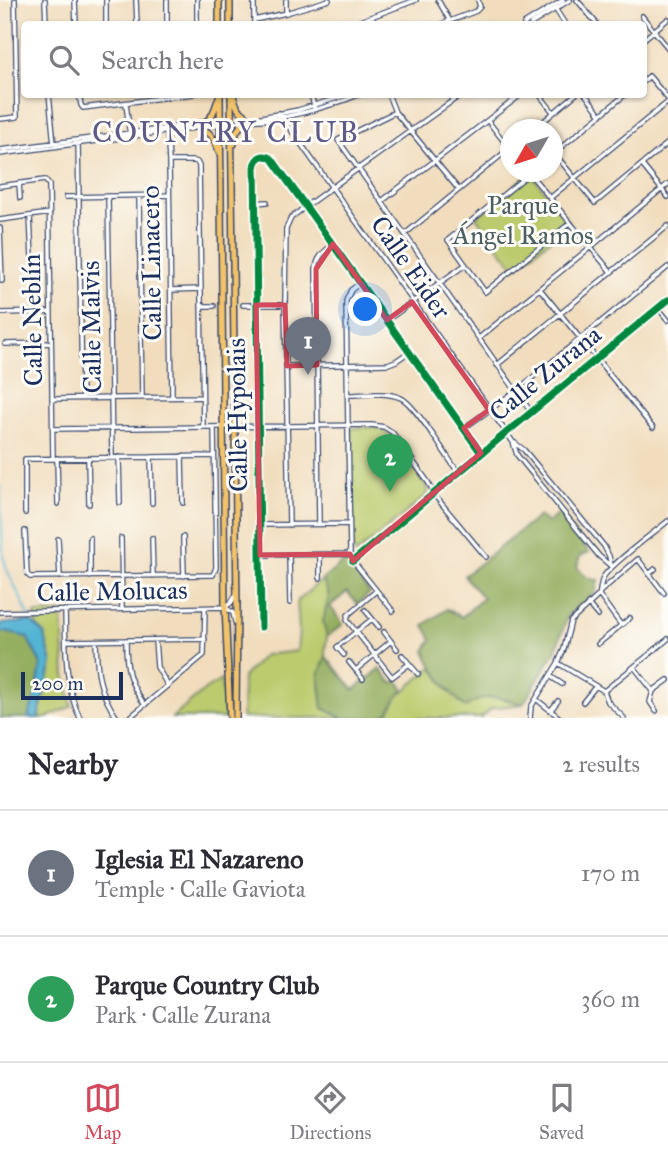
<!DOCTYPE html>
<html lang="en">
<head>
<meta charset="utf-8">
<style>
	body { margin:0; font-family:"IM FELL Great Primer",serif; background:#f7f7f7; color:#2b2b33 }
	.compass { position:absolute; left:500px; top:119px; width:63px; height:63px; border-radius:50%; background:#fff; box-shadow:0 2px 5px #0004; rotate:231deg }
	.scale { position:absolute; left:21px; bottom:18px; width:102px; box-sizing:border-box; padding-left:7px; border:4px solid #1b2f5e; border-top:0; font-size:19px; line-height:24px; white-space:nowrap; color:#1b2f5e; -webkit-text-stroke:5px #fdfcf7; paint-order:stroke }
	.you { position:absolute; left:366px; top:310px; width:24px; height:24px; margin:-18px; border:5px solid #fff; border-radius:50%; background:#1a73e8; box-shadow:0 0 0 10px #1a73e833 }
	.badge { display:grid; place-items:center; width:46px; height:46px; border-radius:50%; background:#d1495b; color:#fff; font-size:23px; font-weight:700 }
	.pin { position:absolute; translate:-50% -58px; filter:drop-shadow(0 2px 4px #0008) }
	.pin::after { content:''; position:absolute; top:37px; width:24px; height:21px; background:inherit; clip-path:polygon(0 0,100% 0,50% 100%) }
	.list { margin:0; padding:0; list-style:none }
	h2 { display:flex; justify-content:space-between; align-items:center; height:91px; margin:0; padding:0 28px; font-size:30px }
	h2 small { font-size:23px; font-weight:400; color:#7c7c81 }
	.list li { display:grid; grid-template-columns:46px 1fr auto; gap:21px; align-items:center; box-sizing:border-box; height:126px; padding:0 28px; border-top:2px solid #e1e1e2 }
	.list b { display:block; font-size:26px; white-space:nowrap }
	.list p { margin:0; font-size:23px; white-space:nowrap; color:#7c7c81 }
	.list em { font-size:23px; font-style:normal; color:#7c7c81 }
	.icon { flex:none; width:38px; height:38px; fill:none; stroke:currentColor; stroke-width:2; stroke-linecap:round; stroke-linejoin:round }
	.map { position:relative; flex:none; width:668px; height:718px; overflow:hidden }
	.search { position:absolute; background:#fff; box-shadow:0 2px 5px #0004; left:21px; right:21px; top:21px; height:77px; display:flex; align-items:center; gap:18px; box-sizing:border-box; padding:0 24px; border-radius:7px; color:#7c7c81; font-size:26px }
	.sheet { height:343px; background:#fff }
	nav { display:flex; justify-content:space-around; align-items:center; box-sizing:border-box; height:98px; border-top:2px solid #e1e1e2; background:#fff; font-size:19px; color:#7c7c81 }
	nav a { display:grid; justify-items:center; gap:4px }
	nav .on { color:#d1495b }
	.map>svg:first-child { display:block }
	.green { fill:#bccb6d; stroke:#6c7d66; stroke-width:2 }
	.forest { fill:#95af60; stroke:#586f5f; stroke-width:2 }
	.water { fill:#55b3d3; stroke:#387198; stroke-width:2 }
	.lines { fill:none; stroke-linecap:round; stroke-linejoin:round }
	.stream { stroke:#55b3d3; stroke-width:2 }
	.minor-casing { stroke:#3b496c; stroke-width:6 }
	.major-casing { stroke:#3b496c; stroke-width:8 }
	.minor { stroke:#fff; stroke-width:3.5 }
	.major { stroke:#f2c36a; stroke-width:5 }
	.cycleway-casing { stroke:#fdfcf7; stroke-width:11 }
	.cycleway { stroke:#00873e; stroke-width:7 }
	.marked { fill:none; stroke:#d1495b; stroke-width:5; stroke-linejoin:round }
	.labels { text-anchor:middle; stroke-width:6; stroke-linejoin:round; paint-order:stroke }
	.park-label { font-size:26px; fill:#4b5e62; stroke:#fdfcf7 }
	.street-label { font-size:26px; fill:#1b2f5e; stroke:#fdfcf7 }
	.quarter-label { font-size:30px; letter-spacing:2px; fill:#5e5b88; stroke:#fdfcf7 }
</style>
</head>
<body>
<div class="map">
<svg width="668" height="718" viewBox="0 0 668 718">
	<rect width="100%" height="100%" fill="#fdfcf7"/>
	<filter id="ink" filterUnits="userSpaceOnUse"><feTurbulence type="fractalNoise" baseFrequency=".0143" numOctaves="2"/><feDisplacementMap in="SourceGraphic" scale="14" xChannelSelector="R" yChannelSelector="G"/><feConvolveMatrix kernelMatrix="1 2 1 2 8 2 1 2 1" color-interpolation-filters="sRGB"/></filter>
	<filter id="wash" filterUnits="userSpaceOnUse"><feTurbulence type="fractalNoise" baseFrequency=".00686" numOctaves="4" result="noise"/><feDisplacementMap in="SourceGraphic" scale="28" xChannelSelector="R" yChannelSelector="G"/><feGaussianBlur stdDeviation="1.57" result="paint"/><feColorMatrix in="noise" values="0 0 0 0 0 0 0 0 0 0 0 0 0 0 0 0 0 1.4 0 .05"/><feComposite in="paint" operator="in"/></filter>
	<g filter="url(#wash)">
		<rect width="100%" height="100%" fill="#f1ddbd"/>
		<path class="green" d="M 530,173 L 570,223 L 515,268 L 476,217 Z
			M 371,427 L 380,429 L 391,436 L 428,489 L 428,494 L 356,554 L 353,551 L 351,428 Z
			M 323,579 L 329,596 L 325,612 L 327,637 L 325,652 L 326,657 L 319,675 L 323,708 L 344,718 L 242,718 L 243,677 L 264,655 L 297,651 L 299,630 L 297,601 Z
			M 62,613 L 65,675 L 72,706 L 47,718 L 38,718 L 52,663 L 44,633 L 37,627 L 35,614 Z
			M 432,667 L 449,692 L 479,699 L 496,696 L 523,704 L 492,708 L 481,718 L 378,718 L 388,713 L 398,696 Z
			M 221,680 L 225,718 L 172,718 L 206,689 Z"/>
		<path class="forest" d="M 559,513 L 589,552 L 580,556 L 577,567 C 583,575 588,580 598,580 L 595,593 L 568,615 L 555,652 L 523,704 C 499,697 488,693 465,707 C 447,691 435,673 425,651 L 432,639 L 424,625 L 447,609 L 462,617 L 483,598 L 464,576 L 539,516 L 548,523 Z
			M 345,561 L 370,593 L 358,604 L 347,592 L 330,606 L 343,624 L 327,637 L 323,622 L 329,596 L 323,579 Z
			M 5,632 L 27,637 L 41,664 L 37,692 L 28,718 L 0,718 L 0,633 Z
			M 326,657 L 354,690 L 380,669 L 392,683 L 397,680 L 404,690 L 398,696 L 388,713 L 378,718 L 342,718 L 323,708 L 319,675 Z"/>
		<path class="water" d="M 30,621 L 44,633 L 52,663 L 38,718 L 28,718 L 37,692 L 41,664 L 27,637 L 5,632 L 0,633 L 0,624 Z"/>
		<g class="lines">
			<path class="stream" d="M 0,486 L 3,555 L 7,570 L 32,622"/>
		</g>
	</g>
	<g filter="url(#ink)">
		<g class="lines">
			<defs>
				<path id="minor" d="M 45,0 L 46,24
					M 75,0 L 76,24
					M 106,0 L 106,24
					M 136,0 L 137,24
					M 167,0 L 167,24
					M 197,0 L 197,24
					M 254,0 L 254,24
					M 438,0 L 450,21
					M 577,0 L 597,24
					M 556,10 L 565,24
					M 286,13 L 286,0
					M 642,16 L 668,48
					M 254,20 L 286,13 L 329,0
					M 352,24 L 416,0
					M 442,24 L 476,11 L 480,7 L 478,0
					M 524,24 L 563,0
					M 531,24 L 570,0
					M 644,39 L 668,19
					M 644,81 L 649,76 L 668,99
					M 49,94 L 54,144
					M 79,94 L 81,105 L 83,108 L 193,94
					M 311,94 L 314,107
					M 388,94 L 395,112 L 459,190
					M 539,94 L 553,112
					M 585,94 L 601,115
					M 626,94 L 554,153 L 595,203 L 668,143
					M 126,104 L 130,135
					M 395,112 L 338,140 L 531,412
					M 279,113 L 513,442 L 517,455 L 599,556 L 612,567
					M 0,119 L 17,117 L 15,0
					M 248,120 C 279,122 331,106 361,94
					M 488,121 L 509,148
					M 167,128 L 169,161 L 172,397
					M 533,130 L 576,94
					M 78,140 L 82,398
					M 0,150 L 199,124 L 212,123 L 221,125 L 298,110 L 351,94
					M 0,154 L 216,125
					M 169,161 L 194,161 L 197,162 L 199,166 L 203,427
					M 642,165 L 668,197
					M 530,173 L 448,240 L 485,292 L 570,223
					M 530,174 L 611,272
					M 19,183 L 20,198
					M 0,186 L 45,180 L 49,185 L 53,458
					M 108,196 L 112,457
					M 139,196 L 142,398
					M 66,197 L 169,195
					M 550,198 L 668,102
					M 382,201 L 522,94
					M 255,203 L 267,202
					M 30,216 L 33,279
					M 0,220 L 50,213
					M 0,228 L 2,281
					M 405,234 L 510,148
					M 360,283 L 351,290 L 346,301 L 350,554 L 353,561 L 393,611
					M 540,289 L 653,428
					M 171,290 L 200,289
					M 243,305 L 285,305
					M 202,306 L 214,306
					M 658,308 L 668,320
					M 0,313 L 50,312
					M 387,320 L 465,265
					M 479,338 L 668,184
					M 5,344 L 51,343
					M 497,365 L 668,226
					M 287,366 L 388,364 L 396,361 L 409,352
					M 347,395 C 364,395 385,391 401,398 C 415,404 447,457 458,472
					M 52,399 L 201,397
					M 464,428 L 516,391 L 668,267
					M 53,429 L 372,425 L 384,427 L 392,432 L 428,482 L 436,497 L 486,557
					M 515,443 L 524,450 L 604,546 L 609,556 L 611,565
					M 182,456 L 183,503
					M 119,457 L 120,503
					M 151,457 L 152,503
					M 57,458 L 58,504
					M 88,458 L 89,504
					M 25,513 L 25,459 L 214,456
					M 319,524 L 316,269 C 317,257 324,252 333,244
					M 260,525 L 349,524
					M 289,525 L 285,305 L 286,229 L 291,218 L 306,206 L 462,94
					M 25,531 L 27,574 L 30,577 L 213,575 L 216,568 L 214,427
					M 183,537 L 184,576
					M 90,538 L 90,577
					M 121,538 L 122,609
					M 152,538 L 153,576
					M 58,539 L 60,577
					M 260,555 L 350,554
					M 320,555 L 320,578
					M 289,556 L 290,603
					M 353,561 L 506,433 L 668,300
					M 649,574 L 655,569
					M 376,591 L 348,615 L 347,620 L 392,677 L 409,664
					M 601,591 L 638,559 L 664,593
					M 599,595 L 621,625
					M 588,604 L 598,616
					M 225,607 L 233,613 L 235,622
					M 225,607 L 231,603 L 235,596
					M 65,610 C 66,647 64,685 80,718
					M 365,610 L 379,627
					M 0,612 L 225,607
					M 261,627 L 255,163 C 259,155 265,154 272,159 L 481,453
					M 384,632 L 397,649
					M 126,640 C 126,668 128,682 145,705
					M 155,640 L 157,667 L 168,686
					M 66,641 L 205,639
					M 96,641 C 97,673 98,690 117,718
					M 598,644 L 630,618
					M 344,655 L 337,647 L 372,619
					M 402,655 L 418,674
					M 349,662 L 363,679
					M 558,663 L 604,691 L 608,702 L 624,718
					M 634,667 L 653,691
					M 356,670 L 391,641
					M 550,676 L 562,684
					M 604,691 L 668,639
					M 536,699 L 560,718
					M 583,702 L 596,686
					M 551,710 L 558,701
					M 656,711 L 650,702 L 653,691 L 668,680
					M 129,718 L 204,655 L 205,609
					M 530,718 L 531,707 L 558,663 L 564,649 L 571,621 L 599,595 C 601,589 600,584 603,578 C 607,567 656,531 668,521"/>
				<path id="major" d="M 219,0 L 219,24
					M 230,0 L 230,24
					M 220,94 L 225,607 L 230,718
					M 231,94 L 237,606 L 236,718
					M 233,96 L 238,109 L 249,118
					M 199,124 C 213,121 214,110 219,97
					M 199,128 C 212,132 214,139 219,151
					M 234,144 C 235,132 238,126 249,121"/>
			</defs>
			<use href="#minor" class="minor-casing"/>
			<use href="#major" class="major-casing"/>
			<use href="#minor" class="minor"/>
			<use href="#major" class="major"/>
			<defs>
				<path id="cycleway" d="M 353,561 L 506,433 L 668,300
					M 261,627 L 255,163 C 259,155 265,154 272,159 L 481,453"/>
			</defs>
			<use href="#cycleway" class="cycleway-casing"/>
			<use href="#cycleway" class="cycleway"/>
		</g>
	</g>
	<path class="marked" d="M 333,244 L 387,320 L 412,302 L 489,410 L 464,428 L 481,453 L 353,561 L 350,554 L 260,555 L 256,305 L 285,305 L 287,366 L 317,365 L 316,269 Z"/>
	<g class="labels">
		<g class="park-label">
			<text x="523" y="214">Parque<tspan x="523" dy="30">Ángel Ramos</tspan></text>
		</g>
		<g class="street-label">
			<text transform="translate(151 263) rotate(-91)" y="9">Calle Linacero</text>
			<text transform="translate(411 267) rotate(55)" y="9">Calle Eider</text>
			<text transform="translate(32 320) rotate(-91)" y="9">Calle Neblín</text>
			<text transform="translate(91 327) rotate(-91)" y="9">Calle Malvis</text>
			<text transform="translate(545 373) rotate(-39)" y="9">Calle Zurana</text>
			<text transform="translate(237 415) rotate(-91)" y="9">Calle Hypolais</text>
			<text transform="translate(112 591) rotate(-1)" y="9">Calle Molucas</text>
		</g>
		<g class="quarter-label">
			<text x="226" y="142">COUNTRY CLUB</text>
		</g>
	</g>
</svg>
<svg class="compass" viewBox="-18 -18 36 36"><path d="M0-13l5 13h-10z" fill="#e53935"/><path d="M0 13l5-13h-10z" fill="#7c7c81"/></svg>
<div class="scale">200 m</div>
<div class="you"></div>
<div class="pin badge" style="left:308px;top:375px;background:#6b7280">1</div>
<div class="pin badge" style="left:390px;top:492px;background:#2e9e5b">2</div>
<div class="search"><svg class="icon" aria-label="search" viewBox="0 0 24 24"><circle cx="10" cy="10" r="6"/><path d="M15 15l6 6"/></svg>Search here</div>
</div>
<section class="sheet">
<h2>Nearby<small>2 results</small></h2>
<ul class="list">
<li><span class="badge" style="background:#6b7280">1</span><div><b>Iglesia El Nazareno</b><p>Temple · Calle Gaviota</p></div><em>170 m</em></li>
<li><span class="badge" style="background:#2e9e5b">2</span><div><b>Parque Country Club</b><p>Park · Calle Zurana</p></div><em>360 m</em></li>
</ul>
</section>
<nav>
<a class="on"><svg class="icon" aria-label="map" viewBox="0 0 24 24"><path d="M3 6l6-2 6 2 6-2v14l-6 2-6-2-6 2zM9 4v14M15 6v14"/></svg>Map</a>
<a><svg class="icon" aria-label="directions" viewBox="0 0 24 24"><path d="M12 3l9 9-9 9-9-9zM9 14v-3h6M13 9l2 2-2 2"/></svg>Directions</a>
<a><svg class="icon" aria-label="saved" viewBox="0 0 24 24"><path d="M7 4h10v16l-5-4-5 4z"/></svg>Saved</a>
</nav>
</body>
</html>
